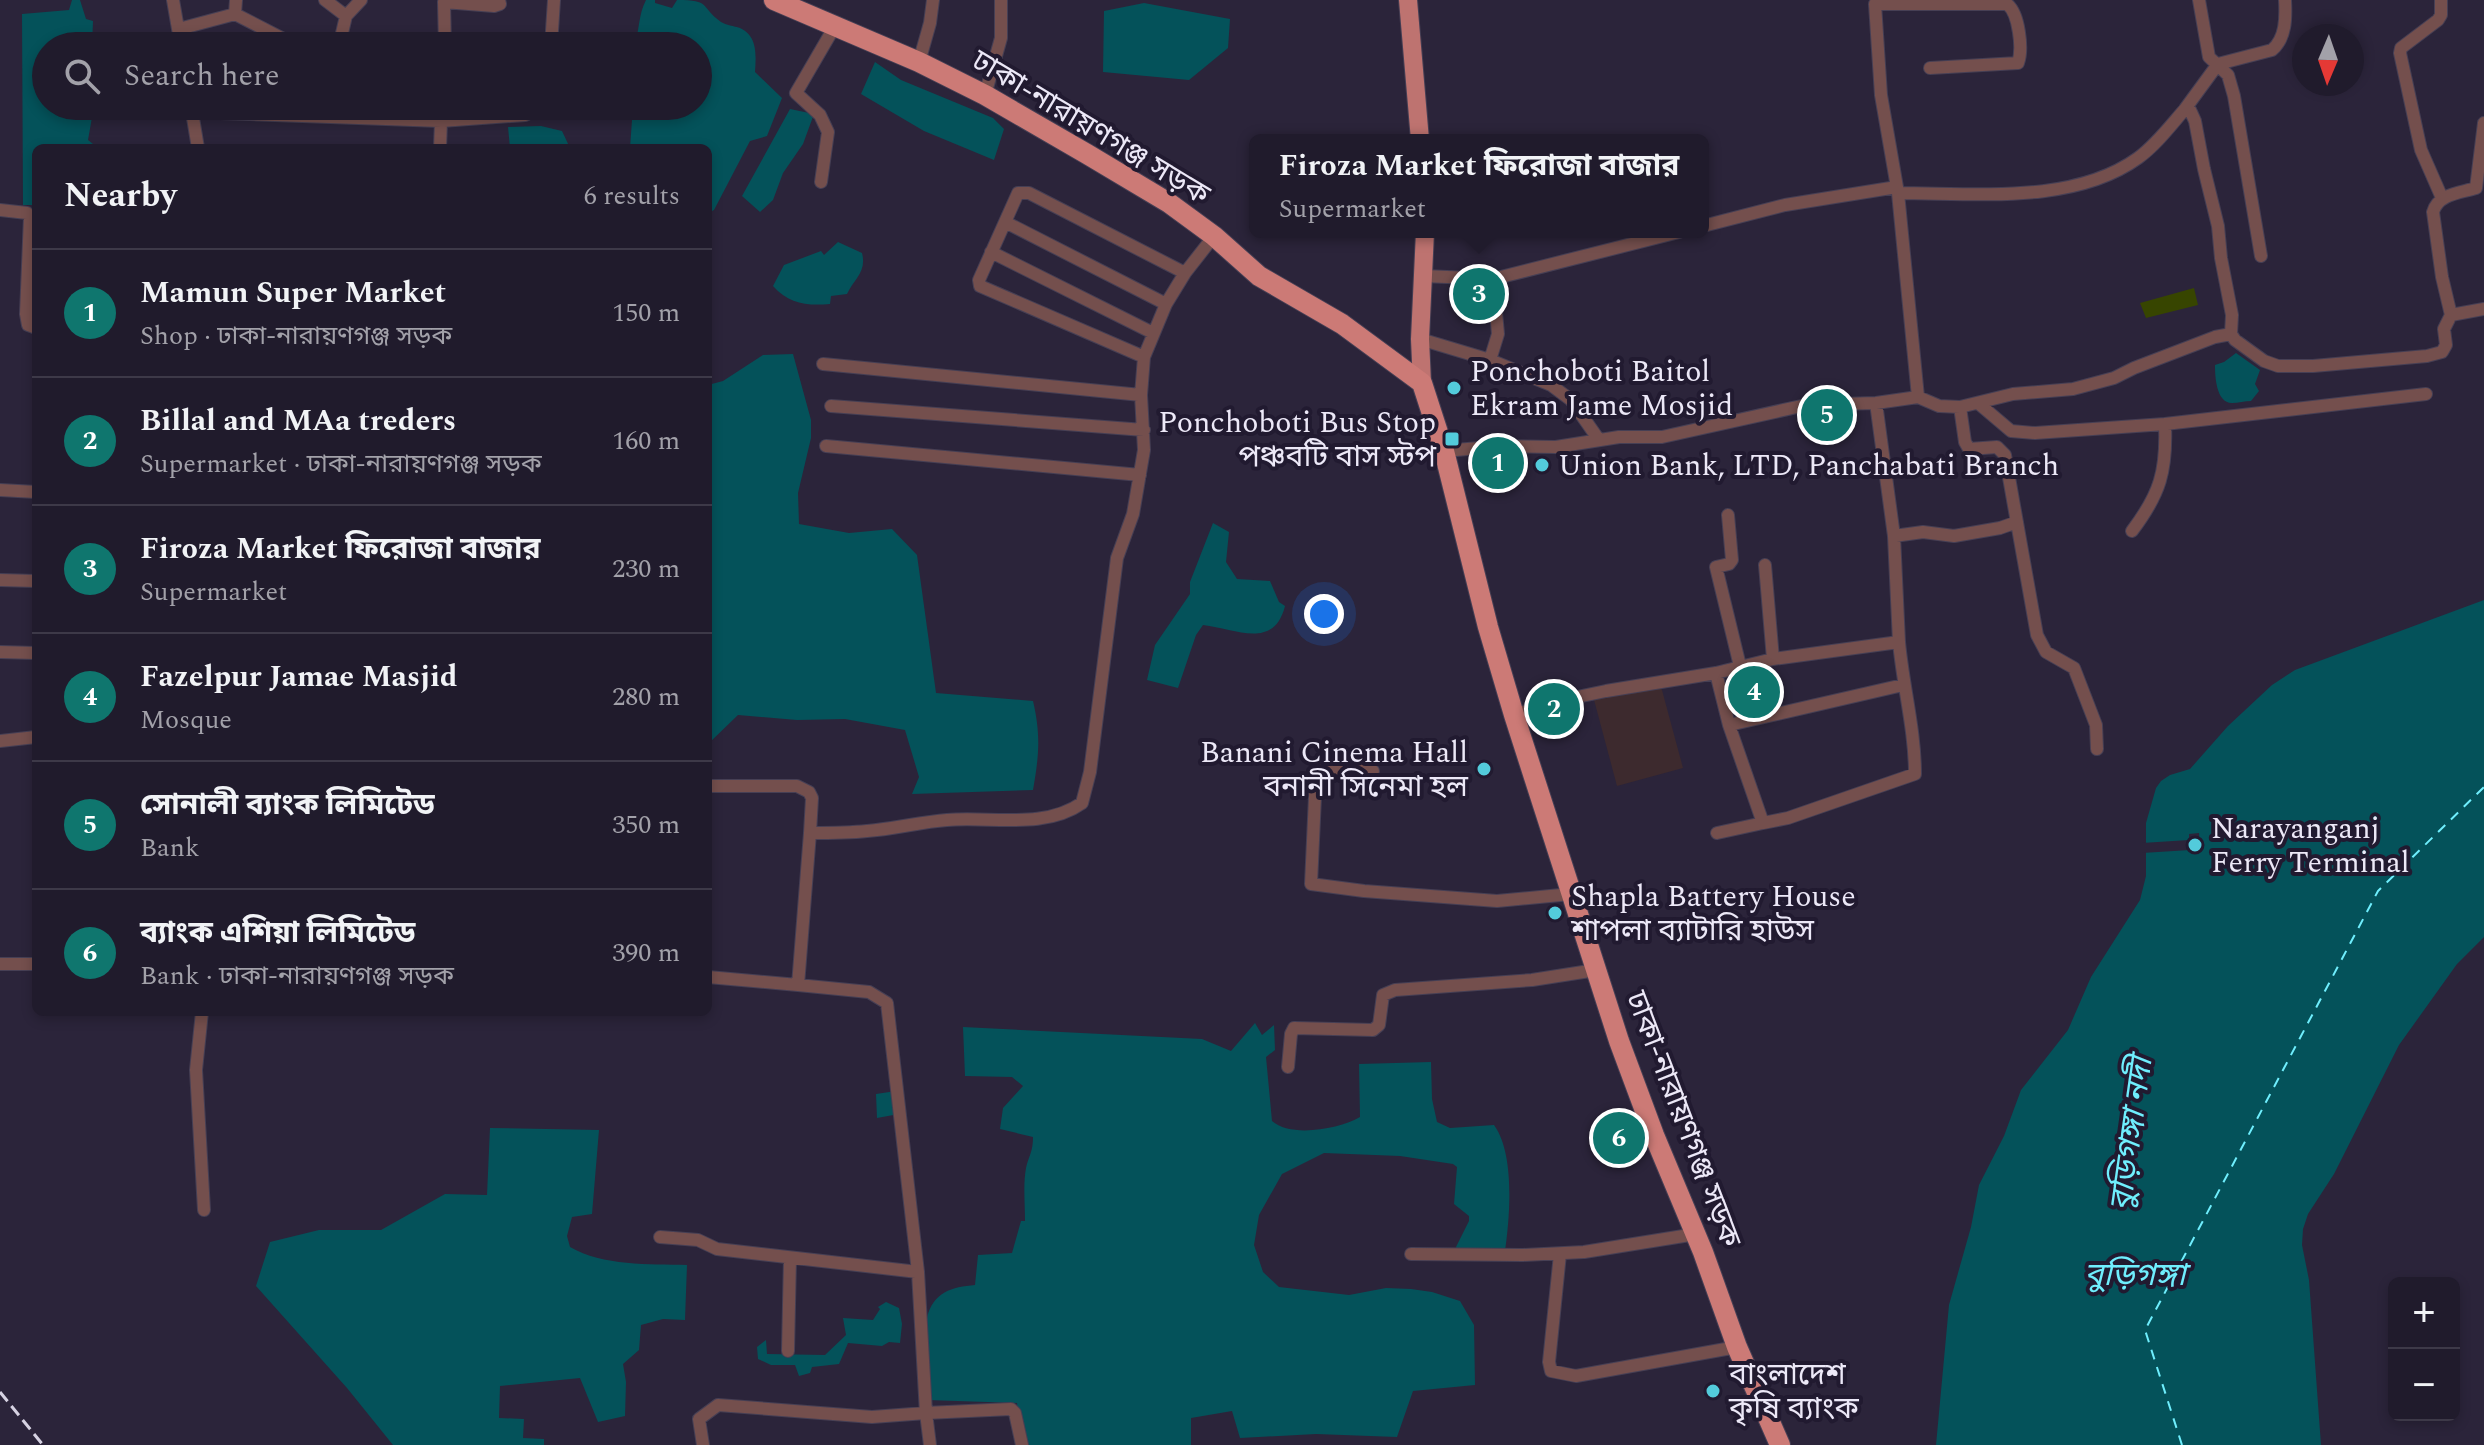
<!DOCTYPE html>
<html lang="en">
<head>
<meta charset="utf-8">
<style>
	body { margin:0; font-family:Spectral,"Noto Sans Bengali",serif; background:#2d2838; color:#f1f3f6 }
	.controls { position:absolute; right:24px; bottom:24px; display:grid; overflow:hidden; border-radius:12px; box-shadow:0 4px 12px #0003 }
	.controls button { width:72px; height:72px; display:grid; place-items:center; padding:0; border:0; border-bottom:2px solid #3d3948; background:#201b2c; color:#f1f3f6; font:40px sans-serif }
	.compass { position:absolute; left:2292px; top:24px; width:72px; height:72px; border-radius:50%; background:#201b2c; box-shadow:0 4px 12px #0003; rotate:182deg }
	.you { position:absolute; left:1324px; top:614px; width:28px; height:28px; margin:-20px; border:6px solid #fff; border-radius:50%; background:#1a73e8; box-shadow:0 0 0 12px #1a73e833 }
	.badge { display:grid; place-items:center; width:52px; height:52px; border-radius:50%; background:#0f766e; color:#fff; font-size:26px; font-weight:700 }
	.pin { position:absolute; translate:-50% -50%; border:4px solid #fff; box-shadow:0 2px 8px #0006 }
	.popup { position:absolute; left:1249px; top:134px; width:460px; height:104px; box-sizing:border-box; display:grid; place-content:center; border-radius:12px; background:#201b2c; filter:drop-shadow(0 2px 6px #0005); font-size:26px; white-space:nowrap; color:#a2a1a9 }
	.popup b { font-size:30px; color:#f1f3f6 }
	.popup::after { content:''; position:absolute; left:50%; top:100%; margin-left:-16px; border:16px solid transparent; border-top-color:#201b2c }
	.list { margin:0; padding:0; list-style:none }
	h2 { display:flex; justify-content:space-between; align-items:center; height:104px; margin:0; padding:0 32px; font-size:34px }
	h2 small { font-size:26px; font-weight:400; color:#a2a1a9 }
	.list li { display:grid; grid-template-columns:52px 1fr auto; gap:24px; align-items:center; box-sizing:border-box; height:128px; padding:0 32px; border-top:2px solid #3d3948 }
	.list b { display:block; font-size:30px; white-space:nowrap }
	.list p { margin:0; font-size:26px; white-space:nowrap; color:#a2a1a9 }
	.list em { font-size:26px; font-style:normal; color:#a2a1a9 }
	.icon { flex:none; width:44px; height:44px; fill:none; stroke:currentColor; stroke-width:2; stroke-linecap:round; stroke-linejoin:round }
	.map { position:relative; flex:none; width:2484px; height:1445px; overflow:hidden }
	.search { position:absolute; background:#201b2c; box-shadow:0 4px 12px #0003; left:32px; top:32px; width:680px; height:88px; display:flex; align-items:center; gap:20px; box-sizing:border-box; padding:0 28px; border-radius:44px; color:#a2a1a9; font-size:30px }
	.panel { position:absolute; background:#201b2c; box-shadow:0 4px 12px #0003; left:32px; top:144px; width:680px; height:872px; border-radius:12px }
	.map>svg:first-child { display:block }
	.education { fill:#3d2a2e }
	.green { fill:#374500 }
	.water { fill:#04525a }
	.pier { fill:#2b243a }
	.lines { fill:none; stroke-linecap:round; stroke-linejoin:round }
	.ferry { stroke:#6feefd; stroke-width:2; stroke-dasharray:10 8; stroke-linecap:butt }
	.minor-casing { stroke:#463f54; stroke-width:14 }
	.primary-casing { stroke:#463f54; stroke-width:20 }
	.trunk-casing { stroke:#463f54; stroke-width:22 }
	.minor { stroke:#744f4d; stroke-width:12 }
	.primary { stroke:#be7370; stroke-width:18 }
	.trunk { stroke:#cc7a76; stroke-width:20 }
	.rail { stroke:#d6d2e2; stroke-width:3; stroke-dasharray:12 6; stroke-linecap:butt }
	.poi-dot { fill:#53cbdb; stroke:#211a30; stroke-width:3 }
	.labels { text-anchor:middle; stroke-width:8; stroke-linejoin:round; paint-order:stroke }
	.street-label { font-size:30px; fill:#ece8f7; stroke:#211a30 }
	.poi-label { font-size:30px; fill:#ece8f7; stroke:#211a30; text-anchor:start }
	.water-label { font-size:32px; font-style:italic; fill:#6feefd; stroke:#211a30 }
</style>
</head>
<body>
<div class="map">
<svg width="2484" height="1445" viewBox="0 0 2484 1445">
	<rect width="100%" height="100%" fill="#2b243a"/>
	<path class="education" d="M 1659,679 L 1683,768 L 1617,786 L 1593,696 Z"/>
	<path class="green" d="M 2194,288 L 2198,305 L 2146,318 L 2140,303 Z"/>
	<path class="water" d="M 72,0 L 80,0 L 86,19 L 93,21 L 92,46 L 46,46 L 46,106 L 94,106 L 88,140 L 98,148 L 36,148 L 36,205 L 23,205 L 22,14 L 69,10 Z
		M 646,0 L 655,0 L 655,3 L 672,8 L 677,0 C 712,0 699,6 721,22 C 726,25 734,26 740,28 C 758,36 756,56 755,72 L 782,98 L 767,136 L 750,141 L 714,210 L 708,213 L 708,148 L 630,148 L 633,106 L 698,106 L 698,46 L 634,46 C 640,30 638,15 646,0 Z
		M 1144,3 L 1230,19 L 1228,48 L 1189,80 L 1103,72 L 1104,11 Z
		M 875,62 L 901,80 L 993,118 L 1004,129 L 994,160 L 924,131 L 861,94 Z
		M 790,109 L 814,114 L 803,144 L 783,173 L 773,200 L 760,212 L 742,196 Z
		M 541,126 L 562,131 L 570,148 L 510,148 L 508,127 Z
		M 838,242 L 862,253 C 867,272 854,279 847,294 L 831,296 L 830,304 C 807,306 789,304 773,286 L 784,265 L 821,251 L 824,255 Z
		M 2236,353 L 2260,370 L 2255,384 L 2259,391 L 2251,401 C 2245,401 2238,403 2232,403 C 2216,403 2215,376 2215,365 L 2224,362 Z
		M 793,354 L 811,420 L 811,438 L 798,493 L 799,524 L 849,533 L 892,529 L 917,555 L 936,693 L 1033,701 C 1041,735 1039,756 1033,790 L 912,794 L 919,777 L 905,730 L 845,719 L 797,720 L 738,715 L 708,744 L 708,385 L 723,381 L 763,355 Z
		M 1213,523 L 1229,532 L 1226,562 L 1237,579 L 1270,581 L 1279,602 L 1285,606 C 1274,650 1236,629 1203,625 L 1196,635 L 1178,688 L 1147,680 L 1155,645 L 1190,594 L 1190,582 Z
		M 2484,600 L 2484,937 L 2457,964 L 2399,1045 L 2334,1174 L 2308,1214 L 2303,1229 L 2302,1245 L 2309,1280 L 2321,1445 L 1936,1445 L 1949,1305 L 1971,1227 L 1979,1185 L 2004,1136 L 2021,1090 L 2068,1030 L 2091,977 L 2140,900 L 2146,876 L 2146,823 L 2156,788 L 2161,781 L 2170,775 L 2190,769 L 2228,726 L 2272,685 L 2295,670 Z
		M 1255,1023 L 1262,1035 L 1274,1025 L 1275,1050 L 1266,1057 L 1272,1121 C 1291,1138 1339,1129 1360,1117 L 1359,1064 L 1431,1062 L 1432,1099 L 1437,1122 L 1450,1128 L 1494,1125 C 1515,1154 1510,1216 1505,1251 L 1458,1252 L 1456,1247 L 1469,1221 L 1469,1216 L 1454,1204 L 1457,1167 L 1453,1164 L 1400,1156 L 1324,1153 L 1282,1174 L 1259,1215 L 1254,1245 L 1263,1272 L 1279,1287 L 1349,1295 L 1386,1288 L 1411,1289 L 1432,1292 L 1460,1301 L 1474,1325 L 1475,1385 L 1413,1391 L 1397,1437 L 1316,1434 L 1240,1438 L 1232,1411 L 1191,1418 L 1191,1445 L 1026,1445 L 1020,1434 L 1017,1403 L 927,1400 L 927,1318 C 933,1292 952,1287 975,1285 L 978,1255 L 1012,1253 L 1021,1221 L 1025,1221 C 1025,1203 1023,1185 1026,1168 C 1029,1155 1033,1152 1033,1137 L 1000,1129 L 1003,1108 L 1023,1086 L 1012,1077 L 965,1076 L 963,1027 L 1202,1039 L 1231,1051 Z
		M 896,1091 L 899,1114 L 877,1118 L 876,1094 Z
		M 490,1128 L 599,1130 L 592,1214 L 572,1217 L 567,1236 L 570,1247 C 603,1266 649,1264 687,1265 L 685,1320 L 663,1319 L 641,1325 L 639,1350 L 623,1364 L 626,1382 L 625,1416 L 598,1422 L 580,1378 L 500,1386 L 499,1418 L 524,1419 L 523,1438 L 544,1439 L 544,1445 L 393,1445 L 347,1388 L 256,1286 L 270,1242 L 319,1230 L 381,1230 L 445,1194 L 487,1195 Z
		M 886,1302 L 899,1308 L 902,1324 L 900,1343 L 889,1342 L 882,1346 L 848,1343 L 839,1364 L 812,1367 L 810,1373 L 799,1376 L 795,1365 L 771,1365 L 758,1359 L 757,1347 L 766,1340 L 767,1354 L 825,1355 L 846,1335 L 843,1318 L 873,1320 L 880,1309 L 878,1307 Z"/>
	<path class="pier" d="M 2199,833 L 2200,852 L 2191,853 L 2190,850 L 2142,853 L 2142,843 L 2189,840 L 2189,834 Z"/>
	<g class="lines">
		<path class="ferry" d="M 2182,1445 L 2145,1330 L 2378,891 L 2484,787"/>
		<defs>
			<path id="minor" d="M 173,0 L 181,46
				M 325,0 L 346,16
				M 2199,0 L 2209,57 L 2228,75 L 2234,96 L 2261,256
				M 2441,0 L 2441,15 L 2438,20 L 2401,48 L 2400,53 L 2421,150 L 2442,198
				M 235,14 L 297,46
				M 179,29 L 235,14 L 236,0
				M 339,46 L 346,16 L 361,0
				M 445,46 L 444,2 L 494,6 L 500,4 L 499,0
				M 551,46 L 554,0
				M 919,62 L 930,23 L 933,0
				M 985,95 L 1001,38 L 1001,0
				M 191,106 L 198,148
				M 2185,109 L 2218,64 L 2272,50 C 2286,38 2286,18 2285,0
				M 192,112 L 441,121 L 441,106
				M 440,148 L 441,121 L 525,115 L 542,106
				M 821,182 L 828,132 L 820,115 L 796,93 L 835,26
				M 1898,193 C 1974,193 2073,205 2138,158 C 2156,145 2171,125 2185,109 L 2190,110 L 2195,121 L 2204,169 L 2218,226 L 2221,258 L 2232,315 L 2231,334
				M 0,210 L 27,213 L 30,217 L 26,314 L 28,325 L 36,328
				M 1005,222 L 1166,304
				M 1703,226 L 1785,205 L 1897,187
				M 991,252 L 1153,333
				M 1424,276 L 1493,279 L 1679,232
				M 2451,315 L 2442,277 L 2433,212 C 2438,194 2460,193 2476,188 L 2484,123
				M 1420,339 L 1490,360 L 1551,385 L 1571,400 L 1599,440
				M 1144,357 L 980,286 L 979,280 L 1018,193 L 1029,193 L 1185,273
				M 1490,360 L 1498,334 L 1493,279
				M 823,364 L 1141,395
				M 1918,397 L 1898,193 L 1881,95 L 1875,4 L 2007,4 C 2019,13 2023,49 2018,63 L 1930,68
				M 1978,403 L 2011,431 L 2035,433 L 2165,424 C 2167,471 2160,494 2132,531
				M 831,406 L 1144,430
				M 1960,407 L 1965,442 L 1969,449 L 1997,447 L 2005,455 L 2037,635 L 2046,652 L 2074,668 L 2096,725 L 2097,749
				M 2165,424 L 2426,394
				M 826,446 L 1140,475
				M 1444,451 L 1503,446 L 1556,447 L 1619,437 L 1662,437 L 1806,405 L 1876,403 L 1918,397 L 1939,406 L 1960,407 L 2013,394 L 2073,389 L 2114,378 L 2134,368 L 2215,337 L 2231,334 L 2235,340 L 2264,361 L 2278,366 L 2313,366 L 2427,356 L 2442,352 L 2446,345 L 2444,329 L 2451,315 L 2484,309
				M 0,490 L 36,492
				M 1728,515 L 1732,560 L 1729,564 L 1716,567 L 1740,666
				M 1894,536 L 1923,532 L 1954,536 L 2000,528 L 2017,522
				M 1765,565 L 1773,659
				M 0,580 L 36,581
				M 1899,642 C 1903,686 1915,730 1915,774 L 1788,818 L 1763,823 L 1729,725 L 1903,685
				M 0,652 L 36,653
				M 1716,673 L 1729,725
				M 1514,715 L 1558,701 L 1606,691 L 1716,673 L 1773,659 L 1899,642 L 1894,536 L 1876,403
				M 0,741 L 36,737
				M 1373,771 L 1323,768 L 1316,775 L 1311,884 L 1364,891 L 1497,901 L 1571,894
				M 708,786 L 797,786 L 809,792 L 812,798 L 810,833
				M 1717,833 L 1763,823
				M 0,964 L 36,964
				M 708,977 L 798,985 L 810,833 C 829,833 848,833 867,831 C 894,829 920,822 947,820 C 990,816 1044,830 1082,803 L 1090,772 L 1117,558 L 1133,514 L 1144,450 L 1141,395 L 1144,357 L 1166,304 L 1185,273 L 1214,236
				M 798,985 L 869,992 L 887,1003 L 918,1272 L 926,1413 L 1011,1409 L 1015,1413 L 1022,1445
				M 202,1012 L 196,1070 L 204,1210
				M 1288,1067 L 1291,1034 L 1294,1028 L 1373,1030 L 1379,1025 L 1383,995 L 1395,990 L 1532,980 L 1596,970
				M 660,1237 L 698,1240 L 717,1249 L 918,1272
				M 1411,1254 L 1523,1255 L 1584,1252 L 1696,1234
				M 1560,1254 L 1549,1362 L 1551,1371 L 1576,1376 L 1737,1347
				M 788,1351 L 790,1258
				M 703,1445 L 699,1419 L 718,1405 L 872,1417 L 926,1413 L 930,1445"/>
			<path id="primary" d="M 1408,0 L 1420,140
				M 1422,383 L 1420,339 L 1425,232"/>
			<path id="trunk" d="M 774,0 L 919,62 L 985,95 L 1087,154 L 1169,203 L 1214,236 L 1259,276 L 1342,324 L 1422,383 L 1444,451 L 1488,627 L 1514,715 L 1619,1041 L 1654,1135 L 1703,1252 L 1737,1347 L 1780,1445"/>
		</defs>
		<use href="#minor" class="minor-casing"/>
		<use href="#primary" class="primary-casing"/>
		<use href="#trunk" class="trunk-casing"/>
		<use href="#minor" class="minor"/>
		<use href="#primary" class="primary"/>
		<use href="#trunk" class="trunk"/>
		<path class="rail" d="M 0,1392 L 43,1445"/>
	</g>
	<g class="poi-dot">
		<circle cx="1454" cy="388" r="8"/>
		<rect x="1444" y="431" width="16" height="16" rx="4"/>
		<circle cx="1542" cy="465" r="8"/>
		<circle cx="1484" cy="769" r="8"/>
		<circle cx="2195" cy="845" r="8"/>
		<circle cx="1555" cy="913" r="8"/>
		<circle cx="1713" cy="1391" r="8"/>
	</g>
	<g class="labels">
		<g class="street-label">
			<text transform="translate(1091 127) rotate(31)" y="10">ঢাকা-নারায়ণগঞ্জ সড়ক</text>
			<text transform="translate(1684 1119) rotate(69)" y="10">ঢাকা-নারায়ণগঞ্জ সড়ক</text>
		</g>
		<g class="poi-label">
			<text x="1470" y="381">Ponchoboti Baitol<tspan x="1470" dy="34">Ekram Jame Mosjid</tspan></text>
			<text x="1436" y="432" text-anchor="end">Ponchoboti Bus Stop<tspan x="1436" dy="34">পঞ্চবটি বাস স্টপ</tspan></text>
			<text x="1558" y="475">Union Bank, LTD, Panchabati Branch</text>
			<text x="1468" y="762" text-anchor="end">Banani Cinema Hall<tspan x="1468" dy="34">বনানী সিনেমা হল</tspan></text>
			<text x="2211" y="838">Narayanganj<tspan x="2211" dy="34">Ferry Terminal</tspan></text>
			<text x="1571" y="906">Shapla Battery House<tspan x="1571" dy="34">শাপলা ব্যাটারি হাউস</tspan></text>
			<text x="1729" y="1384">বাংলাদেশ<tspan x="1729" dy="34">কৃষি ব্যাংক</tspan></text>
		</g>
		<g class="water-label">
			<text transform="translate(2130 1134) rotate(-82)" y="11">বুড়িগঙ্গা নদী</text>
			<text x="2135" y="1285">বুড়িগঙ্গা</text>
		</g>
	</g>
</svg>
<div class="controls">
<button>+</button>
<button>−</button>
</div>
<svg class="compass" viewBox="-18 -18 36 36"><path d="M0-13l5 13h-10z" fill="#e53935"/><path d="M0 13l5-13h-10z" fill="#a2a1a9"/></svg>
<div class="you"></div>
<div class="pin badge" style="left:1498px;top:463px">1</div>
<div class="pin badge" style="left:1554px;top:709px">2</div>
<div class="pin badge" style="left:1479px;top:294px">3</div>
<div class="popup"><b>Firoza Market ফিরোজা বাজার</b>Supermarket</div>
<div class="pin badge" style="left:1754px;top:692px">4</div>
<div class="pin badge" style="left:1827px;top:415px">5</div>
<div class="pin badge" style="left:1619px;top:1138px">6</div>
<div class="search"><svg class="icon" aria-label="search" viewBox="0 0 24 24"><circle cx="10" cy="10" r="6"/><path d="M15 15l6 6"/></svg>Search here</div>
<section class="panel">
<h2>Nearby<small>6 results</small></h2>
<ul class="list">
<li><span class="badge">1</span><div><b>Mamun Super Market</b><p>Shop · ঢাকা-নারায়ণগঞ্জ সড়ক</p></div><em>150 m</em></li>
<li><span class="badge">2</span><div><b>Billal and MAa treders</b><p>Supermarket · ঢাকা-নারায়ণগঞ্জ সড়ক</p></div><em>160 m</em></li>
<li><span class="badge">3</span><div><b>Firoza Market ফিরোজা বাজার</b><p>Supermarket</p></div><em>230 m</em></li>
<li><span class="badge">4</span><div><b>Fazelpur Jamae Masjid</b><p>Mosque</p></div><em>280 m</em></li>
<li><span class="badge">5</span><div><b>সোনালী ব্যাংক লিমিটেড</b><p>Bank</p></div><em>350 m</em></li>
<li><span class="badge">6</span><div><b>ব্যাংক এশিয়া লিমিটেড</b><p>Bank · ঢাকা-নারায়ণগঞ্জ সড়ক</p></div><em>390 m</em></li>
</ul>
</section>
</div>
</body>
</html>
